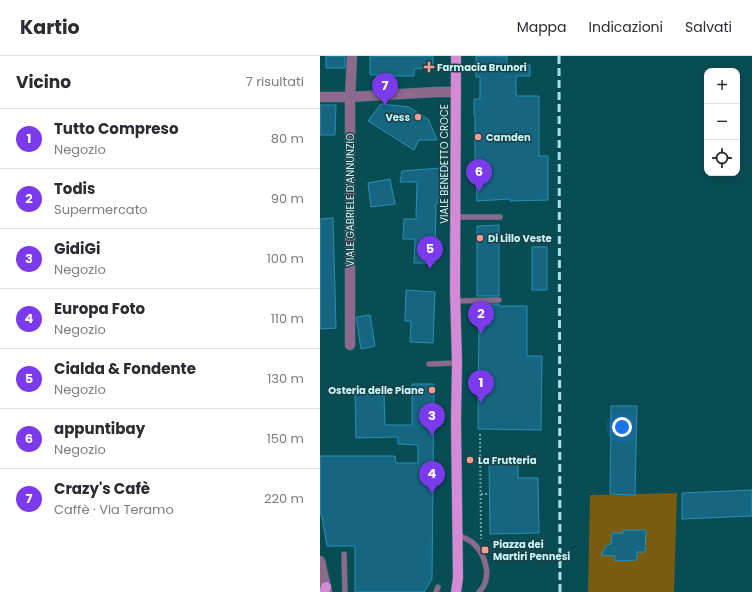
<!DOCTYPE html>
<html lang="it">
<head>
<meta charset="utf-8">
<style>
	body { margin:0; font-family:Poppins,sans-serif; background:#f7f7f7; color:#2b2b33 }
	.controls { position:absolute; right:12px; top:12px; display:grid; overflow:hidden; border-radius:8px; box-shadow:0 2px 10px #0003 }
	.controls button { width:36px; height:36px; display:grid; place-items:center; padding:0; border:0; border-bottom:1px solid #e1e1e2; background:#fff; color:#2b2b33; font:20px sans-serif }
	.you { position:absolute; left:302px; top:371px; width:14px; height:14px; margin:-10px; border:3px solid #fff; border-radius:50%; background:#1a73e8; box-shadow:0 0 0 6px #1a73e833 }
	.badge { display:grid; place-items:center; width:26px; height:26px; border-radius:50%; background:#7c3aed; color:#fff; font-size:13px; font-weight:700 }
	.pin { position:absolute; translate:-50% -33px; filter:drop-shadow(0 1px 2px #0008) }
	.pin::after { content:''; position:absolute; top:21px; width:14px; height:12px; background:inherit; clip-path:polygon(0 0,100% 0,50% 100%) }
	.list { margin:0; padding:0; list-style:none }
	h2 { display:flex; justify-content:space-between; align-items:center; height:52px; margin:0; padding:0 16px; font-size:17px }
	h2 small { font-size:13px; font-weight:400; color:#7c7c81 }
	.list li { display:grid; grid-template-columns:26px 1fr auto; gap:12px; align-items:center; box-sizing:border-box; height:60px; padding:0 16px; border-top:1px solid #e1e1e2 }
	.list b { display:block; font-size:15px; white-space:nowrap }
	.list p { margin:0; font-size:13px; white-space:nowrap; color:#7c7c81 }
	.list em { font-size:13px; font-style:normal; color:#7c7c81 }
	.icon { flex:none; width:22px; height:22px; fill:none; stroke:currentColor; stroke-width:2; stroke-linecap:round; stroke-linejoin:round }
	.map { position:relative; flex:none; width:432px; height:536px; overflow:hidden }
	header { display:flex; align-items:center; gap:24px; box-sizing:border-box; height:56px; padding:0 20px; background:#fff; border-bottom:1px solid #e1e1e2 }
	header strong { font-size:19px }
	nav { display:flex; gap:22px; margin-inline-start:auto; font-size:14px }
	main { display:flex }
	aside { flex:1; background:#fff }
	.map>svg:first-child { display:block }
	.green { fill:#785c10 }
	.building { fill:#176681; stroke:#2990b4 }
	.lines { fill:none; stroke-linecap:round; stroke-linejoin:round }
	.service-casing { stroke:#2b6c73; stroke-width:6 }
	.minor-casing { stroke:#2b6c73; stroke-width:11 }
	.tertiary-casing { stroke:#2b6c73; stroke-width:11 }
	.primary-casing { stroke:#2b6c73; stroke-width:11 }
	.path { stroke:#68a4ab; stroke-width:2; stroke-dasharray:2 2; stroke-linecap:butt }
	.service { stroke:#8d698e; stroke-width:5 }
	.minor { stroke:#8d698e; stroke-width:10 }
	.tertiary { stroke:#8d698e; stroke-width:10 }
	.primary { stroke:#d48ad5; stroke-width:10 }
	.rail { stroke:#a9dfe6; stroke-width:3; stroke-dasharray:8 4; stroke-linecap:butt }
	.poi-dot { fill:#f59c93; stroke:#1c4044; stroke-width:1.5 }
	.labels { text-anchor:middle; stroke-width:3; stroke-linejoin:round; paint-order:stroke }
	.poi-label { font-size:10px; font-weight:bold; fill:#c5f8ff; stroke:#1c4044; text-anchor:start }
	.street-label { font-size:10px; fill:#c5f8ff; stroke:#1c4044 }
</style>
</head>
<body>
<header>
<strong>Kartio</strong>
<nav><a>Mappa</a><a>Indicazioni</a><a>Salvati</a></nav>
</header>
<main>
<aside>
<h2>Vicino<small>7 risultati</small></h2>
<ul class="list">
<li><span class="badge">1</span><div><b>Tutto Compreso</b><p>Negozio</p></div><em>80 m</em></li>
<li><span class="badge">2</span><div><b>Todis</b><p>Supermercato</p></div><em>90 m</em></li>
<li><span class="badge">3</span><div><b>GidiGi</b><p>Negozio</p></div><em>100 m</em></li>
<li><span class="badge">4</span><div><b>Europa Foto</b><p>Negozio</p></div><em>110 m</em></li>
<li><span class="badge">5</span><div><b>Cialda &amp; Fondente</b><p>Negozio</p></div><em>130 m</em></li>
<li><span class="badge">6</span><div><b>appuntibay</b><p>Negozio</p></div><em>150 m</em></li>
<li><span class="badge">7</span><div><b>Crazy's Cafè</b><p>Caffè · Via Teramo</p></div><em>220 m</em></li>
</ul>
</aside>
<div class="map">
<svg width="432" height="536" viewBox="0 0 432 536">
	<rect width="100%" height="100%" fill="#094d54"/>
	<path class="green" d="M 357,437 L 354,536 L 268,536 L 270,439 Z"/>
	<path class="building" d="M 6,0 L 25,0 L 25,12 L 6,12 Z
		M 50,0 L 113,0 L 113,12 L 94,13 L 94,20 L 72,20 L 72,18 L 50,19 Z
		M 156,0 L 187,0 L 187,9 L 210,9 L 210,20 L 196,20 L 196,40 L 219,40 L 219,100 L 228,100 L 228,144 L 190,145 L 190,143 L 157,145 L 155,100 L 155,60 L 154,60 L 154,43 L 160,43 L 160,21 L 156,21 Z
		M 61,48 L 89,51 L 108,63 L 117,84 L 99,84 L 94,94 L 48,65 Z
		M 0,49 L 16,49 L 15,79 L 0,79 Z
		M 121,112 L 120,147 L 116,147 L 115,207 L 94,207 L 95,183 L 83,183 L 84,163 L 96,163 L 97,126 L 80,126 L 82,115 Z
		M 70,123 L 75,148 L 51,151 L 48,127 Z
		M 13,162 L 16,272 L 0,273 L 0,163 Z
		M 179,169 L 179,240 L 157,240 L 157,170 Z
		M 212,191 L 227,191 L 227,234 L 212,234 Z
		M 86,234 L 115,236 L 113,287 L 90,286 L 91,265 L 85,265 Z
		M 159,248 L 179,248 L 179,250 L 207,250 L 207,300 L 222,300 L 221,374 L 158,373 Z
		M 50,259 L 55,290 L 41,293 L 36,261 Z
		M 92,328 L 114,328 L 112,523 L 104,536 L 35,536 L 35,490 L 7,490 L 2,461 L 0,456 L 0,400 L 75,400 L 76,407 L 98,407 L 98,389 L 78,388 L 78,381 L 36,382 L 35,338 L 64,338 L 65,369 L 92,369 Z
		M 291,350 L 317,350 L 315,439 L 290,438 Z
		M 169,404 L 198,404 L 198,422 L 218,422 L 219,477 L 170,478 Z
		M 432,434 L 432,460 L 362,463 L 362,437 Z
		M 303,474 L 326,474 L 325,496 L 317,496 L 317,504 L 295,505 L 295,500 L 281,499 L 287,489 L 291,488 L 292,477 L 303,477 Z"/>
	<g class="lines">
		<defs>
			<path id="service" d="M 136,161 L 180,161
				M 136,245 L 179,244
				M 109,308 L 137,307
				M 138,479 C 142,481 148,483 152,486 C 166,498 173,522 159,536
				M 24,498 L 25,536
				M 116,536 L 118,531"/>
			<path id="minor" d="M 0,41 L 30,41 L 116,36 L 136,36
				M 30,289 L 30,41 L 32,0"/>
			<path id="tertiary" d="M 0,505 L 7,536"/>
			<path id="primary" d="M 4,536 L 6,531
				M 136,536 L 138,522 L 136,364 L 137,307 L 135,235 L 136,0"/>
		</defs>
		<use href="#service" class="service-casing"/>
		<use href="#minor" class="minor-casing"/>
		<use href="#tertiary" class="tertiary-casing"/>
		<use href="#primary" class="primary-casing"/>
		<path class="path" d="M 160,378 L 161,483
			M 161,438 L 168,438"/>
		<use href="#service" class="service"/>
		<use href="#minor" class="minor"/>
		<use href="#tertiary" class="tertiary"/>
		<use href="#primary" class="primary"/>
		<path class="rail" d="M 239,0 L 240,536"/>
	</g>
	<g class="poi-dot">
		<path d="M107 5h4v4h4v4h-4v4h-4v-4h-4v-4h4z"/>
		<circle cx="98" cy="61" r="4"/>
		<circle cx="158" cy="81" r="4"/>
		<circle cx="160" cy="182" r="4"/>
		<circle cx="112" cy="334" r="4"/>
		<circle cx="150" cy="404" r="4"/>
		<rect x="161" y="490" width="8" height="8" rx="2"/>
	</g>
	<g class="labels">
		<g class="poi-label">
			<text x="117" y="15">Farmacia Brunori</text>
			<text x="90" y="65" text-anchor="end">Vess</text>
			<text x="166" y="85">Camden</text>
			<text x="168" y="186">Di Lillo Veste</text>
			<text x="104" y="338" text-anchor="end">Osteria delle Piane</text>
			<text x="158" y="408">La Frutteria</text>
			<text x="173" y="492">Piazza dei<tspan x="173" dy="12">Martiri Pennesi</tspan></text>
		</g>
		<g class="street-label">
			<text transform="translate(124 108) rotate(-90)" y="4">VIALE BENEDETTO CROCE</text>
			<text transform="translate(30 144) rotate(-90)" y="4">VIALE GABRIELE D'ANNUNZIO</text>
		</g>
	</g>
</svg>
<div class="controls">
<button>+</button>
<button>−</button>
<button><svg class="icon" aria-label="locate" viewBox="0 0 24 24"><circle cx="12" cy="12" r="6"/><path d="M12 2v4M12 18v4M2 12h4M18 12h4"/></svg></button>
</div>
<div class="you"></div>
<div class="pin badge" style="left:161px;top:347px">1</div>
<div class="pin badge" style="left:161px;top:278px">2</div>
<div class="pin badge" style="left:112px;top:380px">3</div>
<div class="pin badge" style="left:112px;top:438px">4</div>
<div class="pin badge" style="left:110px;top:213px">5</div>
<div class="pin badge" style="left:159px;top:136px">6</div>
<div class="pin badge" style="left:65px;top:50px">7</div>
</div>
</main>
</body>
</html>
